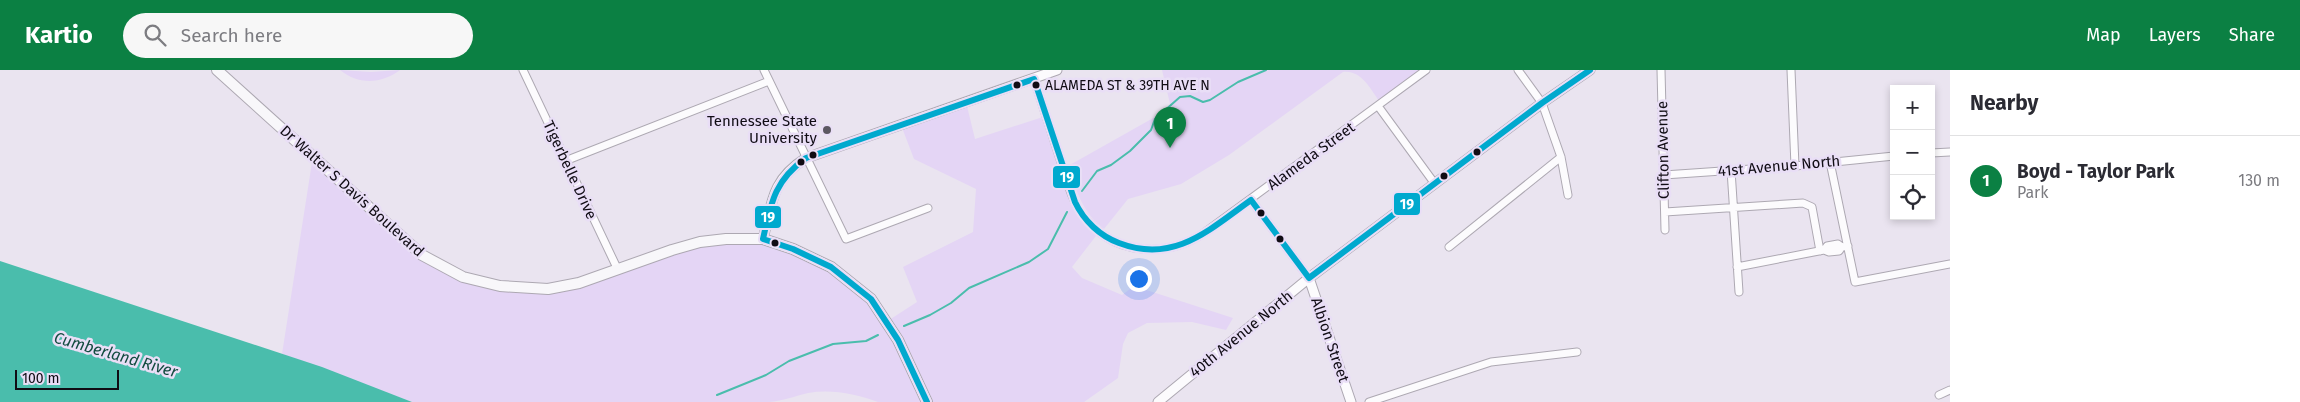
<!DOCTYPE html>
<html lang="en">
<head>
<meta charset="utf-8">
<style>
	body { margin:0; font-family:"Fira Sans",sans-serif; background:#f7f7f7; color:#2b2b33 }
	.controls { position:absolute; right:15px; top:15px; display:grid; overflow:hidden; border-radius:0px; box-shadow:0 2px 8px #0003 }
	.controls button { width:45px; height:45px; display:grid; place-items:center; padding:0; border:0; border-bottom:1px solid #e1e1e2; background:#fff; color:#2b2b33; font:25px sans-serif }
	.scale { position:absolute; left:15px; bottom:12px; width:104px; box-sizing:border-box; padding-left:5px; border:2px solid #100c14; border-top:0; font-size:14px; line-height:18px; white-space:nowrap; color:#100c14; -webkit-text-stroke:4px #e9def6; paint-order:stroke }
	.you { position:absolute; left:1138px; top:208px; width:18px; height:18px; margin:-12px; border:4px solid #fff; border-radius:50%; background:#1a73e8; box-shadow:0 0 0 8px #1a73e833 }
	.badge { display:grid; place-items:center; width:32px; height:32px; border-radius:50%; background:#0b8043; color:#fff; font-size:16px; font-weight:700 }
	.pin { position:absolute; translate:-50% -41px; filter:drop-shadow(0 1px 2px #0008) }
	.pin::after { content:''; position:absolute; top:26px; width:18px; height:15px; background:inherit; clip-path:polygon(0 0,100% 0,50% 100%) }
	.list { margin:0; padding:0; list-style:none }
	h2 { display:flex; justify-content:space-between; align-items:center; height:65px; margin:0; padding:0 20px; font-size:21px }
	h2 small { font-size:16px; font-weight:400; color:#7c7c81 }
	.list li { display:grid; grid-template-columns:32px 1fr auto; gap:15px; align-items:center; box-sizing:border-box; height:90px; padding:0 20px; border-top:1px solid #e1e1e2 }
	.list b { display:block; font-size:19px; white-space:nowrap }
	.list p { margin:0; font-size:16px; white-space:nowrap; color:#7c7c81 }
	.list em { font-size:16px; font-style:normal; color:#7c7c81 }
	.icon { flex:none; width:28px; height:28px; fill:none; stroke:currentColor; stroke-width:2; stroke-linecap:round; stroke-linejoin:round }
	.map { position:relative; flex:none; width:1950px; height:332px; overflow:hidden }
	header { display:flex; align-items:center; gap:30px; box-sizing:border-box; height:70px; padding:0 25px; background:#0b8043; color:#fff }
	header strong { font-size:24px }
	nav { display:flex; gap:28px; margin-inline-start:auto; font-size:18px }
	.search { width:350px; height:45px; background:#f7f7f7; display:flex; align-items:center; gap:12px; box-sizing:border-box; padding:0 18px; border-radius:28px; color:#7c7c81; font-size:19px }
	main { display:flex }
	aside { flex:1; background:#fff }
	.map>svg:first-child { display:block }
	.green { fill:#e4d5f5 }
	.water { fill:#4abdac }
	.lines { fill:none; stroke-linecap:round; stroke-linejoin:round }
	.stream { stroke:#4abdac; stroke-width:2 }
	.minor-casing { stroke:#ada8b2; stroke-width:9 }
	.tertiary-casing { stroke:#ada8b2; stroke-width:11 }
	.secondary-casing { stroke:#ada8b2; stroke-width:12 }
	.minor { stroke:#fcfbfd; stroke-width:7 }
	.tertiary { stroke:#fcfbfd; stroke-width:9 }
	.secondary { stroke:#f8f7fa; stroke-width:10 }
	.bus-1-casing { stroke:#e9def6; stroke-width:10 }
	.bus-1 { stroke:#00a9ce; stroke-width:6 }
	.bus-dot { fill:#100c14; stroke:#e9def6; stroke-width:2 }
	.poi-dot { fill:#5c5861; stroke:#e9def6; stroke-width:2 }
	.labels { text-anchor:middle; stroke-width:5; stroke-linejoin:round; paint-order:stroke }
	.bus-label { font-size:14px; fill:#100c14; stroke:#e9def6; text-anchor:start }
	.poi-label { font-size:15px; fill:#100c14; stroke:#e9def6; text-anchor:end }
	.street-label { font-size:15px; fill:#100c14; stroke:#e9def6 }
	.water-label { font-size:16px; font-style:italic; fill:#134c40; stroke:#e9def6 }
	.line-badge { stroke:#e9def6; stroke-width:2 }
	.badge-label { font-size:14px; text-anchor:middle; font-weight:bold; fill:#fff }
</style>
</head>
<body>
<header>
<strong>Kartio</strong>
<div class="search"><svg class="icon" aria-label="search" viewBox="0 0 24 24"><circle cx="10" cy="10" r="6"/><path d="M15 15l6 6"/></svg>Search here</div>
<nav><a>Map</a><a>Layers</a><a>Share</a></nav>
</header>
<main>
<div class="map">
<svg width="1950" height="332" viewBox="0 0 1950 332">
	<rect width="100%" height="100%" fill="#eae4f0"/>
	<path class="green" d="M 340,0 L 371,2 L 400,0 C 382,14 358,15 340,0 Z
		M 1162,0 L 1421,0 L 1379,31 C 1370,18 1361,0 1343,2 L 1229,85 L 1181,114 L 1128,129 L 1104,159 C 1083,144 1076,120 1068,96 L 1171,38 Z
		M 966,32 L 975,69 L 1046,46 L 1071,124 L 1099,162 L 1072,197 L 1082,208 L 1122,225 L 1134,216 L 1233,248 L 1226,260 L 1192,252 L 1147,253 L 1128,263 L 1123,274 L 1118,308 L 1084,332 L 878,332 C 856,324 832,319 808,323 C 795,326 783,331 769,332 L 412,332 L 282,284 L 313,86 L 422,185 L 463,207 L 548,219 L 672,180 L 763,169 L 831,197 L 871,229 L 886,252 L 917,232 L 903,197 L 973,162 L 976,119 L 914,89 L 901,55 Z"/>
	<path class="water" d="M 0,191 L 322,297 L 412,332 L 0,332 Z"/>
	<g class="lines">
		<path class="stream" d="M 1082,121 L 1097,101 L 1111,95 L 1130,81 L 1151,60 L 1155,49 L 1180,27 L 1190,26 L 1203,32 L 1210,30 L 1238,12 L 1266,0
			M 904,256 L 930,245 L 951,233 L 969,218 L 1029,192 L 1048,179 L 1067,142
			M 717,325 L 766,305 L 789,291 L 833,274 L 866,271 L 878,265"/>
		<defs>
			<path id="minor" d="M 523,0 L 618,200
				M 764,0 L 846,169 L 928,138
				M 1518,0 L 1542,33 L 1561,87 L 1568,125
				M 1661,0 L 1665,160
				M 1791,0 L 1795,96
				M 1034,9 C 1043,37 1052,64 1061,92 C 1067,110 1071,129 1082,144 C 1112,185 1164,189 1204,163 L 1426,0
				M 1378,36 L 1435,114
				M 1931,83 L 1950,82
				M 565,91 L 769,11
				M 1830,92 L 1855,212 L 1950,194
				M 1731,100 L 1739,222
				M 1664,105 L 1795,96 L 1894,86
				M 1251,130 L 1309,208
				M 1665,142 L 1803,133 L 1812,137 L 1820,181
				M 1449,177 L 1561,87
				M 1824,180 L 1827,176 L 1838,174 L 1842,177
				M 1737,197 L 1824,180 L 1829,182 L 1839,181 L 1842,177 L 1848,176
				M 1939,325 L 1950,320
				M 1369,332 L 1491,292 L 1577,282"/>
			<path id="tertiary" d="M 763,169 C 772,133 771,110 806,88 L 1057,0
				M 1309,208 L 1351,332
				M 1158,332 L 1309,208 L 1542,33 L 1590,0"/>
			<path id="secondary" d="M 217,0 L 422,185 L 463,207 L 500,216 L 548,219 L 579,213 L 672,180 L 700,172 L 726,169 L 763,169 L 793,179 L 831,197 L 871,229 L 898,270 L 927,332"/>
		</defs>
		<use href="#minor" class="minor-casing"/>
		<use href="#tertiary" class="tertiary-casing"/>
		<use href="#secondary" class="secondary-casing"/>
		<use href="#minor" class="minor"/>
		<use href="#tertiary" class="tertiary"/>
		<use href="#secondary" class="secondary"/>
		<defs>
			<path id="bus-1" d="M 927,332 L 898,270 L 871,229 L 831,197 L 793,179 L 763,169 C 771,133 774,111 806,88 L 1034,9 L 1075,132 C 1084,151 1100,166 1119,173 C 1174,194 1209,160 1251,130 L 1309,208 L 1542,33 L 1590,0"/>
		</defs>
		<use href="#bus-1" class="bus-1-casing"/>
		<use href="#bus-1" class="bus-1"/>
	</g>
	<g class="bus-dot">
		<circle cx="1017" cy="15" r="4.5"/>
		<circle cx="1036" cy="15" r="4.5"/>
		<circle cx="1477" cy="82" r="4.5"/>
		<circle cx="813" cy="85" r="4.5"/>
		<circle cx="801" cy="92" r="4.5"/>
		<circle cx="1444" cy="106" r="4.5"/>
		<circle cx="1261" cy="143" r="4.5"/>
		<circle cx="1280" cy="169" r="4.5"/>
		<circle cx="775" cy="173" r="4.5"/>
	</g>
	<circle class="poi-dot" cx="827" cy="60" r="5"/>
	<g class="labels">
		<g class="bus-label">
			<text x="1045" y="20">ALAMEDA ST &amp; 39TH AVE N</text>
		</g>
		<g class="poi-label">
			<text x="817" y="56">Tennessee State<tspan x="817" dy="17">University</tspan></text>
		</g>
		<g class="street-label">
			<text transform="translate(1663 80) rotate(-91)" y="5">Clifton Avenue</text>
			<text transform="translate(1311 86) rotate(-36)" y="5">Alameda Street</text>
			<text transform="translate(1779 96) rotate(-5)" y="5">41st Avenue North</text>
			<text transform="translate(570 100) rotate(65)" y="5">Tigerbelle Drive</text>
			<text transform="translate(352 121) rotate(42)" y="5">Dr Walter S Davis Boulevard</text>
			<text transform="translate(1241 264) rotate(-39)" y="5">40th Avenue North</text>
			<text transform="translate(1330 270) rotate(71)" y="5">Albion Street</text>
		</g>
		<g class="water-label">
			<text transform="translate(116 284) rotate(16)" y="6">Cumberland River</text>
		</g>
	</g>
	<g class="line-badge">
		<rect x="1052" y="95" width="29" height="24" rx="5" fill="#00a9ce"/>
		<rect x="1393" y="122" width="28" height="24" rx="5" fill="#00a9ce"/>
		<rect x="754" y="135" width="28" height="24" rx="5" fill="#00a9ce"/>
	</g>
	<g class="badge-label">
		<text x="1067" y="112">19</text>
		<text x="1407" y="139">19</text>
		<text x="768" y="152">19</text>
	</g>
</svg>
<div class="controls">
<button>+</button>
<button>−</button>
<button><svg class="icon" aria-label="locate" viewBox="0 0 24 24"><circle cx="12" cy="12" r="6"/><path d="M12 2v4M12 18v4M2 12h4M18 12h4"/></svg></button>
</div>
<div class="scale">100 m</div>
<div class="you"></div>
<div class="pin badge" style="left:1170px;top:78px">1</div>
</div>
<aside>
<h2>Nearby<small></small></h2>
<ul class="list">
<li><span class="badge">1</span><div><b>Boyd - Taylor Park</b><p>Park</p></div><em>130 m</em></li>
</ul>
</aside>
</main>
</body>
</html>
